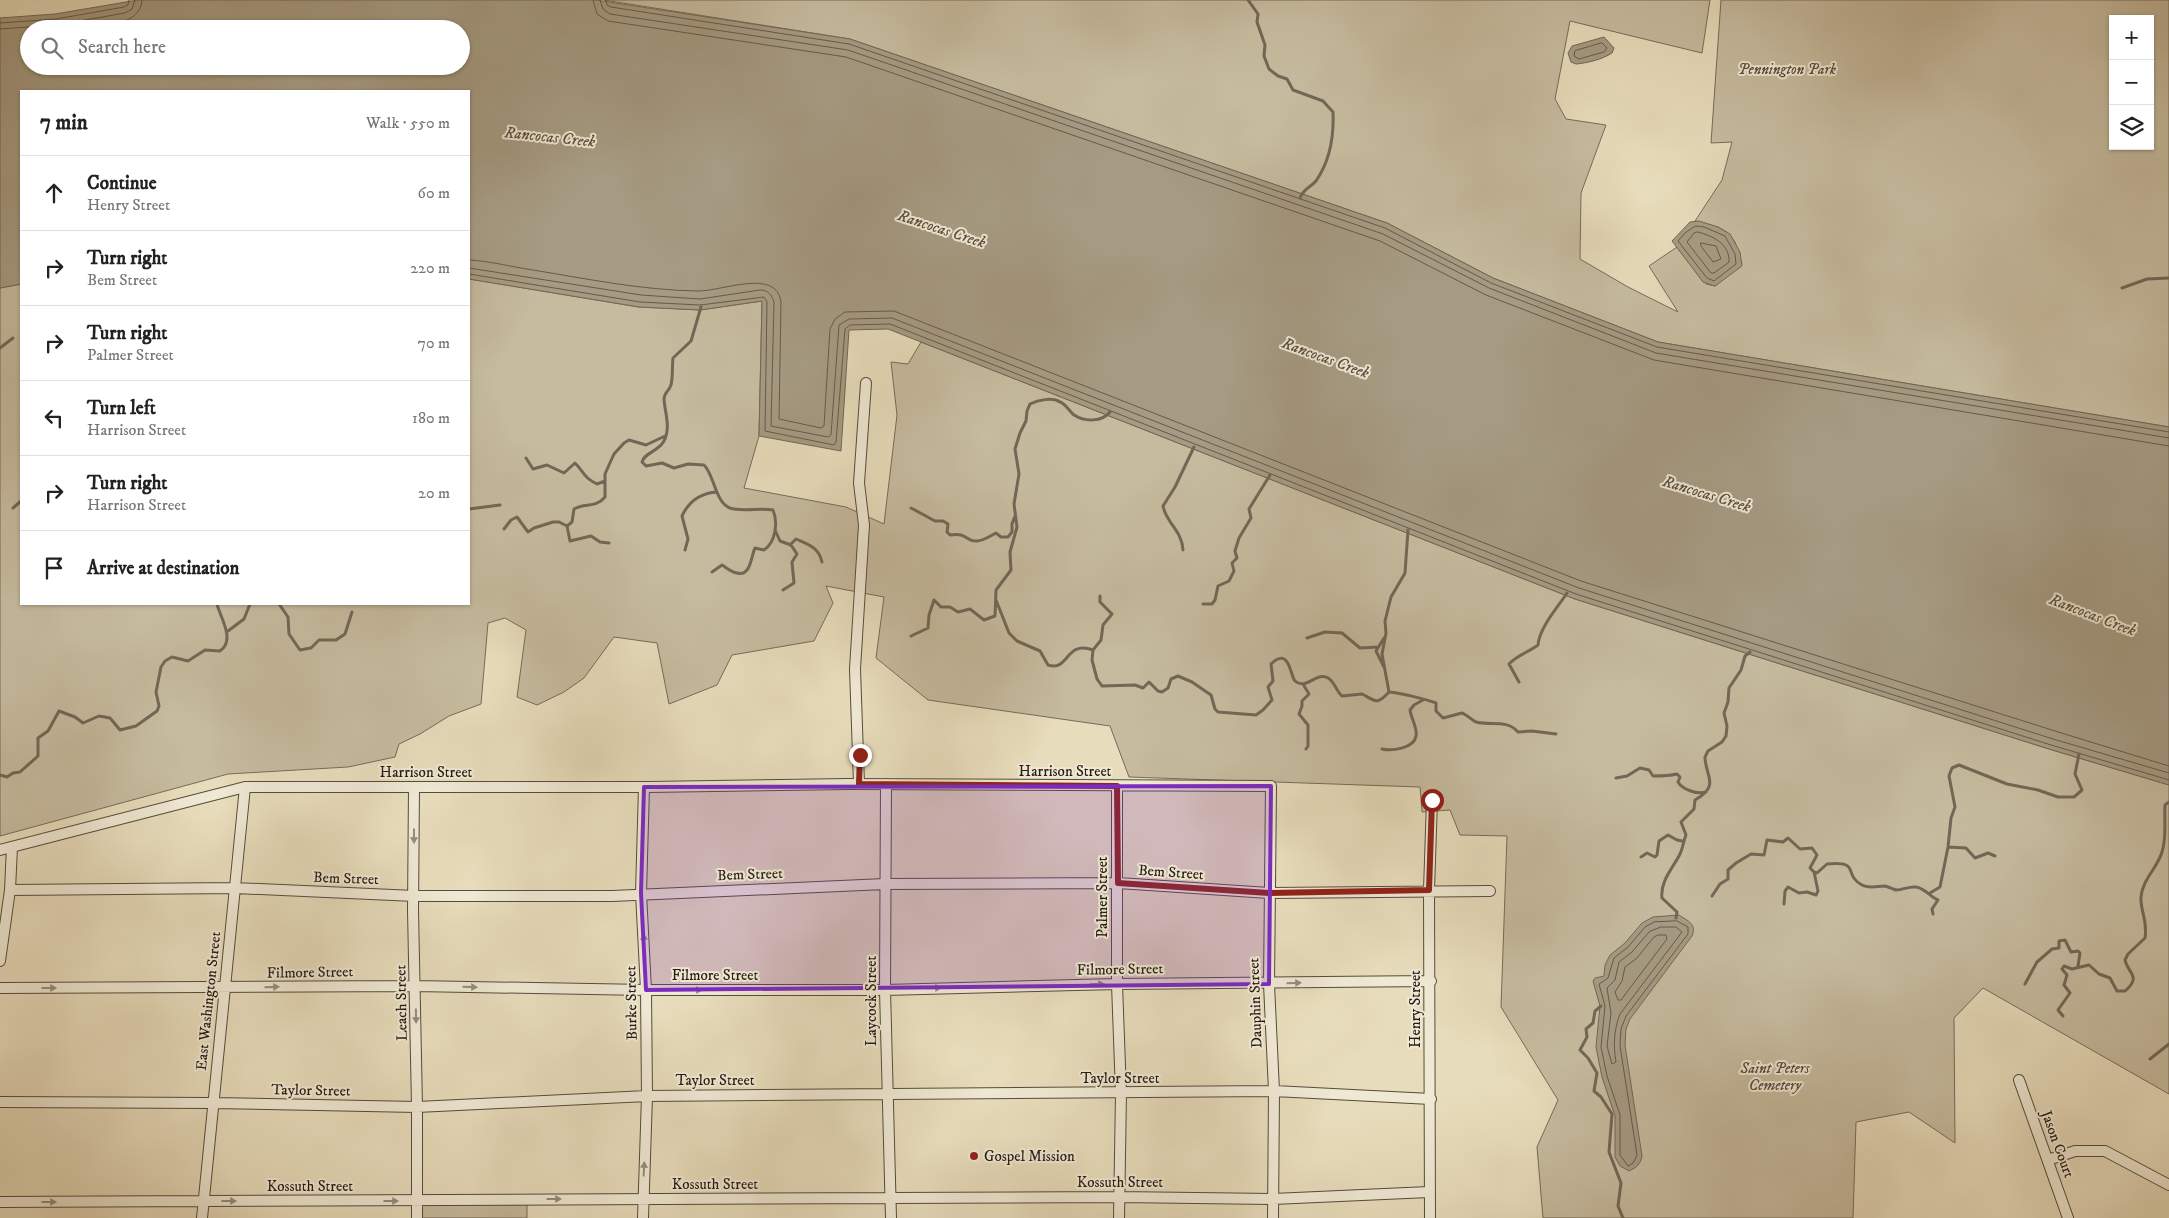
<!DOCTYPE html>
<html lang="en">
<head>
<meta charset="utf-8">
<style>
	body { margin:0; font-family:"IM FELL DW Pica",serif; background:#f2f2f2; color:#222 }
	.controls { position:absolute; right:15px; top:15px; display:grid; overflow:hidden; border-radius:0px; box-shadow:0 1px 4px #0004 }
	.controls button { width:45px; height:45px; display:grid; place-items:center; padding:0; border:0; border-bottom:1px solid #e0e0e0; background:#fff; color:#222; font:25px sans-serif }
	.stop { position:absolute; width:15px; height:15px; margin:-11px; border:4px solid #8f2418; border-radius:50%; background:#fff }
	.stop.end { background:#8f2418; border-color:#fff; box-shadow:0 1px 5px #0008 }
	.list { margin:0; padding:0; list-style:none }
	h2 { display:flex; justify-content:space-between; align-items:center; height:65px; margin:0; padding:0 20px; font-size:21px }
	h2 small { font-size:16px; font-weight:400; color:#767676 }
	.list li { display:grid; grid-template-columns:32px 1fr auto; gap:15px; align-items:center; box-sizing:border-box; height:75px; padding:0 20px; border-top:1px solid #e0e0e0 }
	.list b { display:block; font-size:19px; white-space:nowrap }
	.list p { margin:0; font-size:16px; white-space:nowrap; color:#767676 }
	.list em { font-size:16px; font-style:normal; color:#767676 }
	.icon { flex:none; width:28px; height:28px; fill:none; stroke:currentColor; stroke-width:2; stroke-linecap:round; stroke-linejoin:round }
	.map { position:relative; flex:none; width:2169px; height:1218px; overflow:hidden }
	.search { position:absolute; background:#fff; box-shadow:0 1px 4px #0004; left:20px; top:20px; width:450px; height:55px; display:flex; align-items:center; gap:12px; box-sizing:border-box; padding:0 18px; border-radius:28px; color:#767676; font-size:19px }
	.panel { position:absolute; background:#fff; box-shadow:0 1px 4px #0004; left:20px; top:90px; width:450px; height:515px; border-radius:0px }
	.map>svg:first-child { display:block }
	.green { fill:#c6bb9f; stroke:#766b5a; fill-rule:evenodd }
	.water { fill:#a59a82; stroke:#726756; fill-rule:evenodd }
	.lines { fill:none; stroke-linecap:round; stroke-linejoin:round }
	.shore { stroke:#655a4b; stroke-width:1 }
	.stream { stroke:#726756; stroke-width:3 }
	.minor-casing { stroke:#564b3e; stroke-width:12 }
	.minor { stroke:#efe8d3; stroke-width:10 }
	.oneway { fill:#948c7d }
	.route { stroke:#8f2418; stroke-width:6 }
	.marked { fill:#7b2cbf; fill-opacity:0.2; stroke:#7b2cbf; stroke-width:4; stroke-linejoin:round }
	.poi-dot { fill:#8f2418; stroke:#efe8d3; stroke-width:2 }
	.labels { text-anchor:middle; stroke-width:4; stroke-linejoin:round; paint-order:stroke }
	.park-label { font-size:15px; font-style:italic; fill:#554b3e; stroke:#efe8d3 }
	.street-label { font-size:15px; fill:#251b14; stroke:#efe8d3 }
	.poi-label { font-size:15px; fill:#251b14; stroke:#efe8d3; text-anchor:start }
	.water-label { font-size:16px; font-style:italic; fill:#584e40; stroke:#efe8d3 }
</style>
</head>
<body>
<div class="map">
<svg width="2169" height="1218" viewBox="0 0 2169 1218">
	<rect width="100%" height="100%" fill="#e7dcbb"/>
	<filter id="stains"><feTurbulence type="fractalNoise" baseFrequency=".004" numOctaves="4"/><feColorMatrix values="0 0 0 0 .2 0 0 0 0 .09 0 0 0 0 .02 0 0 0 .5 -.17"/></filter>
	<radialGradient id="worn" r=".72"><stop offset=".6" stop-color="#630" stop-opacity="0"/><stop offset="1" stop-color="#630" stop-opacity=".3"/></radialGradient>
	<path class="green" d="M 604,0 L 1710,0 L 1702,53 L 1570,21 L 1555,99 L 1566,119 L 1606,125 L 1581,193 L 1580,259 L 1628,287 L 1678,312 L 1649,266 L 1677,247 L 1706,284 L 1715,286 L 1742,264 L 1735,242 L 1727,232 L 1718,227 L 1695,221 L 1722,180 L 1732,142 L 1711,143 L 1721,0 L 2169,0 L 2169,427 L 1658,342 L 1493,278 L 1387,223 L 850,39 ZM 2113,19 L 2150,19 L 2150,146 L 2113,146 Z
		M 469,279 L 639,307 L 700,310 L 762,301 L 759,436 L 744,488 L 846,507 L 884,524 L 897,415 L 891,362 L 908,364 L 921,342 L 1575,599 L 2049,749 L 2169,785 L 2169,1094 L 1983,988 L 1954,1018 L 1955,1143 L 1909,1112 L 1856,1122 L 1853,1218 L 1543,1218 L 1537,1147 L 1558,1100 L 1501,1007 L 1507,836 L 1460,835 L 1450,810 L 1422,812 L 1420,787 L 1129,777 L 1110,726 L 928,700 L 876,658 L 884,597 L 826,586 L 833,603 L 814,641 L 732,655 L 717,685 L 669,704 L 657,643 L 614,637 L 584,678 L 564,692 L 537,705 L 517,697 L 526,630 L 505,618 L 488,623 L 481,704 L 449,716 L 420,734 L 399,744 L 395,757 L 348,767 L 228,774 L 0,836 L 0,288 L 21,284 L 21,604 L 469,604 Z
		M 527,1200 L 527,1218 L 417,1218 L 417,1201 Z"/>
	<path class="water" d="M 138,0 L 596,0 L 850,39 L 1387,223 L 1493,278 L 1658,342 L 2169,427 L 2169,785 L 2049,749 L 1575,599 L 888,329 L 849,330 L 841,451 L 759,436 L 762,301 L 700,310 L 639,307 L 469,279 L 469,91 L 21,91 L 21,284 L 0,288 L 0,18 L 55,14 ZM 29,29 L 461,29 L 461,66 L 29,66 Z
		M 1604,37 L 1614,48 L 1612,53 C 1603,59 1588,63 1576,64 L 1571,62 L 1568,53 L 1572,46 Z
		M 1699,221 L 1718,227 L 1730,234 L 1740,252 L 1742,266 L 1715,286 L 1703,282 L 1672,241 L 1690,222 Z
		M 1679,915 C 1688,921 1697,924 1692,936 L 1630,1019 L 1626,1029 L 1625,1045 L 1642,1156 C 1640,1165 1637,1167 1629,1171 L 1620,1166 L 1615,1157 L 1615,1116 L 1602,1077 L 1596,1047 L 1600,1006 L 1593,981 L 1595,978 L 1604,976 L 1605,965 L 1610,955 L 1625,943 L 1642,923 L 1653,917 Z"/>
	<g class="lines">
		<path class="shore" d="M 593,0 L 597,14 L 608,21 L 846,57 L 1380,241 L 1486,295 L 1654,360 L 2169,446
			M 600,0 L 603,9 L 610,14 L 848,50 L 1383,234 L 1489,288 L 1656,353 L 2169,438
			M 606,0 L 607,5 L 611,7 L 849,44 L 1385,228 L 1491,283 L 1657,347 L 2169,432
			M 0,23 L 56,19 L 124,7 L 128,5 L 129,0
			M 0,29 L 57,25 L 125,13 L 132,9 L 135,0
			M 79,29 C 100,25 141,27 142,0
			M 1602,43 L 1607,48 L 1604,52 L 1579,59 L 1574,56 L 1575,51 Z
			M 1696,226 L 1704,227 L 1725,236 L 1735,254 L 1736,264 L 1714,281 L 1707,278 L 1678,241 L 1685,233 Z
			M 1698,232 C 1713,236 1730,244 1729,262 L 1714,273 L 1711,273 L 1687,242 L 1694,233 Z
			M 1701,243 L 1716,246 L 1721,259 L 1713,262 L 1701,246 Z
			M 469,260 C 490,261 512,267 533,270 C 588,279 641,290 697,291 C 720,292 777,267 781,302 L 779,419 L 821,428 L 824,426 L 830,329 L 835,319 L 845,312 L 894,311 L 1581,581 L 2055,731 L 2169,766
			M 469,268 L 641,295 L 700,299 L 760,290 C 768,290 772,295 774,302 L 771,426 L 828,437 L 831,435 L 839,325 L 849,319 L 892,318 L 1579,588 L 2053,739 L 2169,773
			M 469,274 L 640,302 L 700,305 L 764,297 L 767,302 L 765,431 L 834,445 L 836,442 L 845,329 L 850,325 L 890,324 L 1576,594 L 2051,745 L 2169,780
			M 1677,921 L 1688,927 L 1688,934 L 1626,1016 L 1621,1029 L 1620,1046 L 1637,1155 L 1633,1163 L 1628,1166 L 1620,1155 L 1620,1115 L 1607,1076 L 1601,1047 L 1605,1006 L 1599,984 L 1608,978 L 1614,958 L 1628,947 L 1645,927 L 1654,922 Z
			M 1661,927 L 1676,927 L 1682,932 L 1620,1014 C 1614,1030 1613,1044 1616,1062 L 1612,1064 L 1607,1046 L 1611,1013 L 1607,988 L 1615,980 L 1619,962 L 1632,952 L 1649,932 Z
			M 1658,935 L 1666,935 L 1667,939 L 1621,1000 L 1618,1000 L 1615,992 L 1622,981 L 1625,967 L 1637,958 L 1653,938 Z"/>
		<path class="stream" d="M 1248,0 L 1258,14 L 1257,22 L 1265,45 L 1264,56 L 1269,69 L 1278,76 L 1287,79 L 1293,90 L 1323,101 L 1333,112 C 1334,136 1330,161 1316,181 C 1311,187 1303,189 1300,198
			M 2122,288 L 2147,279 L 2169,278
			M 701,307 L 691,341 L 673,358 C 672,367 673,377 671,385 C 669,391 664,393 664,399 C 665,414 671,427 664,441 C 659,451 644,453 642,462 L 646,466 L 662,463 L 674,468 L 688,464 L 704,465 C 715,475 715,507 734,509 C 747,511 760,508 773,510 C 778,522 776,542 764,550 L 755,548 C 751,556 751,577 737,573 C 731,572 727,568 722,565 L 712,572
			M 0,348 L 13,338
			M 526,458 L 533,469 L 547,465 L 564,473 L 575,463 C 584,472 584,478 597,484 L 605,481
			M 13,508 L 21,501
			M 911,508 L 935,521 L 943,521 L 948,524 L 947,532 L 950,535 C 968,532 965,542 977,541 C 983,541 990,536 996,533 L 1001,537 L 1008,537 L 1012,532 L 1012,524 L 1015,516
			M 469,509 L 500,505
			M 567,526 L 572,522 L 574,509 C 585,502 595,509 605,497 L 605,474 L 614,454 L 624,443 L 629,440 L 646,445 L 665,436
			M 504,529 L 511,520 L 517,517 L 528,532 L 534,528 L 553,522 L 559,522 L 567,526 L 570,541 L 591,536 L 600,542 L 609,543
			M 775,530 L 780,541 L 791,545 L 797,554 L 792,562 L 794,583 L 783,590
			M 790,545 L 796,539 C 807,544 819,547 822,562
			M 685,550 L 688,539 L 682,516 C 689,501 701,493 717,492
			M 1183,550 C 1182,530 1166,523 1163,506 L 1175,487 L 1194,447
			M 1100,596 L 1100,602 L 1112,614 L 1103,625 L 1101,640 L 1093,650 L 1092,660 L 1097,679 L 1102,686 L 1135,685 L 1143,688 L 1149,682 L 1158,691 L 1162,692 L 1168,688 L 1171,679 L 1178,676 L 1192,682 L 1211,695 L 1215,709 L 1218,712 L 1256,715 L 1263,710 L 1272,700 L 1268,687 L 1273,681 L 1271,664 C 1290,646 1290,676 1295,681 C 1306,691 1317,671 1328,678 C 1335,682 1336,691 1342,696 L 1362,694 C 1376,701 1376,706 1389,692
			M 996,600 L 1009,633 L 1017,641 L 1040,651 L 1048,665 C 1069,672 1065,640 1093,650
			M 279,604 L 288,617 L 289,634 L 300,650 L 311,648 L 319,640 L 336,640 L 345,634 L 352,612
			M 1203,604 L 1212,604 L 1215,600 L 1218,586 L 1229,581 L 1234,571 L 1232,563 L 1237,558 L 1235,551 L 1239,538 L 1251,518 L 1249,509 L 1270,475
			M 228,631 L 244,619 L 250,604
			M 911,636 L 928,628 L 929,615 L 934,600 L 941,607 L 950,607 L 958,612 L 970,609 L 984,620 L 995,616 L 996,590 L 1011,570 L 1010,552 L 1017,527 L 1014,504 L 1019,474 L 1015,449 L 1020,433 L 1026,421 L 1027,411 L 1030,404 C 1038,400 1052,397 1060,402 C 1066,404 1069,411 1074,415 C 1085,422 1102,422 1110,412
			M 1307,638 L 1325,632 L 1342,633 L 1360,648 L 1378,647
			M 1384,667 L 1376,651 L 1384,638
			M 1519,682 L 1509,664 C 1517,655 1529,652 1538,645 C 1539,628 1558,607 1567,593
			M 1303,684 L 1309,694 L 1302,701 L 1302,706 L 1299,714 L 1308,725 L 1308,746 L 1306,749
			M 1389,692 L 1382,654 L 1386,633 L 1385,621 L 1391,597 L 1405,573 L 1408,530
			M 1389,692 C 1401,693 1425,699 1436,703 L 1436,711 L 1443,718 L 1462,713 C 1468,715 1471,720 1476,722 C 1491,726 1507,719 1518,732 L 1532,731 L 1556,734
			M 1382,749 C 1391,751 1414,749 1416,736 C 1418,729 1411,718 1410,710 L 1414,705 L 1423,700
			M 0,775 L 7,777 L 13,773 L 20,772 L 38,756 L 38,738 L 48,731 L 59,711 L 75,717 L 83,723 L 99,716 L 110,718 L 120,730 L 136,726 L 157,711 L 159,706 L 156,692 L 161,667 L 165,661 L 172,657 L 188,661 L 205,650 L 220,651 C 236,640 220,617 217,604
			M 1616,778 L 1627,776 L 1640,768 L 1649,770 L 1653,776 C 1662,776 1669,776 1677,774 L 1680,777 L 1678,782 C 1682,789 1697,795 1706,792
			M 1948,847 L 1966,848 L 1975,858 L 1988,853 L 1995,856
			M 1641,857 L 1647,853 L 1655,857 L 1657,855 L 1659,841 L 1668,835 L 1677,840 L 1682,841
			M 1814,872 L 1817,873 L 1827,864 C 1862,861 1842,874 1862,885 C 1869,889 1877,886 1885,886 C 1889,887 1893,889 1896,890 C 1903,890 1909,886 1916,887 C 1925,888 1930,897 1938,900 L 1932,909 L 1933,914
			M 1930,893 L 1940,887 L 1948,847 L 1951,818 L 1955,807 L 1949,776 L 1952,768 L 1959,765 L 2007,784 L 2038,790 L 2058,797 L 2074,797 L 2082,790 L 2075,774 L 2079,754
			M 1712,896 L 1720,884 L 1728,879 L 1728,870 L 1736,863 L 1751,854 L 1764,855 L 1767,840 L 1783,842 L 1788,838 L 1800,849 L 1812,848 L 1817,855 L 1810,868 L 1814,872 L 1818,891 L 1816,895 L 1807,892 L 1799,893 L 1788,887 L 1785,891 L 1784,904
			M 1676,918 L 1677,912 L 1662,898 C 1660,881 1673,868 1680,854 C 1683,848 1683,842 1686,835 L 1681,822 L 1694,809 L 1695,800 C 1721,785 1705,776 1705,757 L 1708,751 L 1722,742 L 1726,736 L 1727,726 L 1724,713 L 1728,702 L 1729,688 L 1741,670 L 1745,656 L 1750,652
			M 2025,984 L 2037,962 L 2052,949 L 2059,948 L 2059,941 L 2065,940 L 2071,952 L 2078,951 L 2080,953 L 2078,966
			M 1601,1006 L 1595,1011 L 1593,1023 L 1586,1029 L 1587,1037 L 1580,1050 L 1588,1058 L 1597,1073 L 1594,1091 L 1601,1097 L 1612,1114 L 1609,1152 L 1621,1183 L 1618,1206 L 1623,1218
			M 2063,1016 L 2058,1010 L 2070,993 L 2064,985 L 2067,975 L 2062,969 L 2064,966 L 2072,969 L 2089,965 L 2099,974 L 2110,978 L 2117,991 L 2125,991 C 2142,976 2128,974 2125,960 L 2128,954 L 2145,938 C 2148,920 2140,911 2141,897 C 2142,880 2158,867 2162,852 C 2167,837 2164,821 2165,805 L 2169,802
			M 2150,1059 L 2169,1044"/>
		<defs>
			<path id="minor" d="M 859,784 L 855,669 L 864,525 L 859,483 L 866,383
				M 886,784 L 885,990 L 891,1218
				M 1117,786 L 1117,984 L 1121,1093 L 1119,1218
				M 414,787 L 413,910 L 417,1107 L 417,1218
				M 0,850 L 245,787 L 648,787 L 849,784 L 1271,786 L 1269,984 L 1274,1091 L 1273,1218
				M 10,890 L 235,888 L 415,896 L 612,896 L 885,884 L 1118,883 L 1269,893 L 1490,891
				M 0,961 L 10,890 L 12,847
				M 0,988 L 415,986 L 646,990 L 885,990 L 1117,984 L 1431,981
				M 2019,1080 L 2068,1218
				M 0,1102 L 213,1103 L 417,1107 L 647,1096 L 1274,1091 L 1431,1099
				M 2048,1160 L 2075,1151 L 2105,1151 L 2169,1185
				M 0,1202 L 1118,1197 L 1273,1199 L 1429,1192
				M 202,1218 L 245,787
				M 643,1218 L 647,1096 L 646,990 L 641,893 L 644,787
				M 1430,1218 L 1429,890 L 1432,800"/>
		</defs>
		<use href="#minor" class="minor-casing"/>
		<use href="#minor" class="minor"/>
	</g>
	<defs><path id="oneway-solid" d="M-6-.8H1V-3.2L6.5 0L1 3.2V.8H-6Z" transform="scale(1.25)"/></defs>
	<g class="oneway">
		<use href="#oneway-solid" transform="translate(414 836) rotate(90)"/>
		<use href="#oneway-solid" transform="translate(644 941) rotate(-93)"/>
		<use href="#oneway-solid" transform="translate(1294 983) rotate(-1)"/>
		<use href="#oneway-solid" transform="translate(1097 984) rotate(-1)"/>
		<use href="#oneway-solid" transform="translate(272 987) rotate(-1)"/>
		<use href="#oneway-solid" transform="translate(470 987) rotate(1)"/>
		<use href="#oneway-solid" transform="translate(49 988)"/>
		<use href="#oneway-solid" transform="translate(934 988) rotate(-1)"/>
		<use href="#oneway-solid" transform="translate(695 990)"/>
		<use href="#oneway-solid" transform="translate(416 1016) rotate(89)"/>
		<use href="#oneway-solid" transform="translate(644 1169) rotate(-87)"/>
		<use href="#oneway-solid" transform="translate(554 1199)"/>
		<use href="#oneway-solid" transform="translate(229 1201)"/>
		<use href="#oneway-solid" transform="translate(391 1201)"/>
		<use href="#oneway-solid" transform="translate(49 1202)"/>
	</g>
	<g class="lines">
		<path class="route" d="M 860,755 L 859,784 L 1117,786 L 1118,883 L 1269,893 L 1429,890 L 1432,800"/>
	</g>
	<path class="marked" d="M 1271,786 L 1269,984 L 646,990 L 641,893 L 644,787 Z"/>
	<circle class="poi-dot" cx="974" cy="1156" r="5"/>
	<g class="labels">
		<g class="park-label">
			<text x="1787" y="74">Pennington Park</text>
			<text x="1775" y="1073">Saint Peters<tspan x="1775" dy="17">Cemetery</tspan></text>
		</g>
		<g class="street-label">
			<text x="1065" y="776">Harrison Street</text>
			<text x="426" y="777">Harrison Street</text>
			<text transform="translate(1171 872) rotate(4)" y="5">Bem Street</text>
			<text transform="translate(750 874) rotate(-2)" y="5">Bem Street</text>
			<text transform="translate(346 878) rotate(2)" y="5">Bem Street</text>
			<text transform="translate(1102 897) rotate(-90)" y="5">Palmer Street</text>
			<text transform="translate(1120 969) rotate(-1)" y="5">Filmore Street</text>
			<text transform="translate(310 972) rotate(-1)" y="5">Filmore Street</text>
			<text x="715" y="980">Filmore Street</text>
			<text transform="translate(208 1001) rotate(-84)" y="5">East Washington Street</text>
			<text transform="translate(871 1001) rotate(-90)" y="5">Laycock Street</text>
			<text transform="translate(401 1003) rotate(-91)" y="5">Leach Street</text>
			<text transform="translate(631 1003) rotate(-91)" y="5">Burke Street</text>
			<text transform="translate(1255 1003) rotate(-92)" y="5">Dauphin Street</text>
			<text transform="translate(1415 1009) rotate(-90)" y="5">Henry Street</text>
			<text x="1120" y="1083">Taylor Street</text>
			<text x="715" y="1085">Taylor Street</text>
			<text transform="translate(311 1090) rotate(1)" y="5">Taylor Street</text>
			<text transform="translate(2058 1144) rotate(70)" y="5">Jason Court</text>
			<text x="1120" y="1187">Kossuth Street</text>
			<text x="715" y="1189">Kossuth Street</text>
			<text x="310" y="1191">Kossuth Street</text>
		</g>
		<g class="poi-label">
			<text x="984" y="1161">Gospel Mission</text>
		</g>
		<g class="water-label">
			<text transform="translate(550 136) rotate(6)" y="6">Rancocas Creek</text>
			<text transform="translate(942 228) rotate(18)" y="6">Rancocas Creek</text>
			<text transform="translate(1326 357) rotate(20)" y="6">Rancocas Creek</text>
			<text transform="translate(1707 493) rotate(17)" y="6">Rancocas Creek</text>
			<text transform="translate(2093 614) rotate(21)" y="6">Rancocas Creek</text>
		</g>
	</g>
	<rect width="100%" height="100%" filter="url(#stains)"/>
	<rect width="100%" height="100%" fill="url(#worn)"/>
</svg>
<div class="controls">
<button>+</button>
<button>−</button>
<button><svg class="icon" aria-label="layers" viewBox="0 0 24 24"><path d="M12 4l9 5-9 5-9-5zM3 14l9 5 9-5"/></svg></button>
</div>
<div class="stop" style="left:1432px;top:800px"></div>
<div class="stop end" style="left:860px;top:755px"></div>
<div class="search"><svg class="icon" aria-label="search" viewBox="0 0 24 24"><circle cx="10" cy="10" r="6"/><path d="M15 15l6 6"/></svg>Search here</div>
<section class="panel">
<h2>7 min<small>Walk · 550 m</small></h2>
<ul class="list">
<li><svg class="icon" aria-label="ahead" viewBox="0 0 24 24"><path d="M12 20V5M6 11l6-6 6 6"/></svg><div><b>Continue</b><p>Henry Street</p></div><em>60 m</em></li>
<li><svg class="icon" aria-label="right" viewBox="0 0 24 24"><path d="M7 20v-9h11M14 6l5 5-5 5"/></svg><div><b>Turn right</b><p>Bem Street</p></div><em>220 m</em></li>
<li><svg class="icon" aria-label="right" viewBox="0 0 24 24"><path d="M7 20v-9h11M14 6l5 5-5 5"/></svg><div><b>Turn right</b><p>Palmer Street</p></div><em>70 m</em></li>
<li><svg class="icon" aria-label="left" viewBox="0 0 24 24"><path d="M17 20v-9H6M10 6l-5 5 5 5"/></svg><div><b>Turn left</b><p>Harrison Street</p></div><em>180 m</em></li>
<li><svg class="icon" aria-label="right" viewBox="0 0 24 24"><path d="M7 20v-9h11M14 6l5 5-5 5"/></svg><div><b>Turn right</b><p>Harrison Street</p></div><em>20 m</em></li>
<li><svg class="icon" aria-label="arrive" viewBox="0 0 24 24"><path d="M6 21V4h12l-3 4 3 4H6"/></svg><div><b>Arrive at destination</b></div></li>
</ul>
</section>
</div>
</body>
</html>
